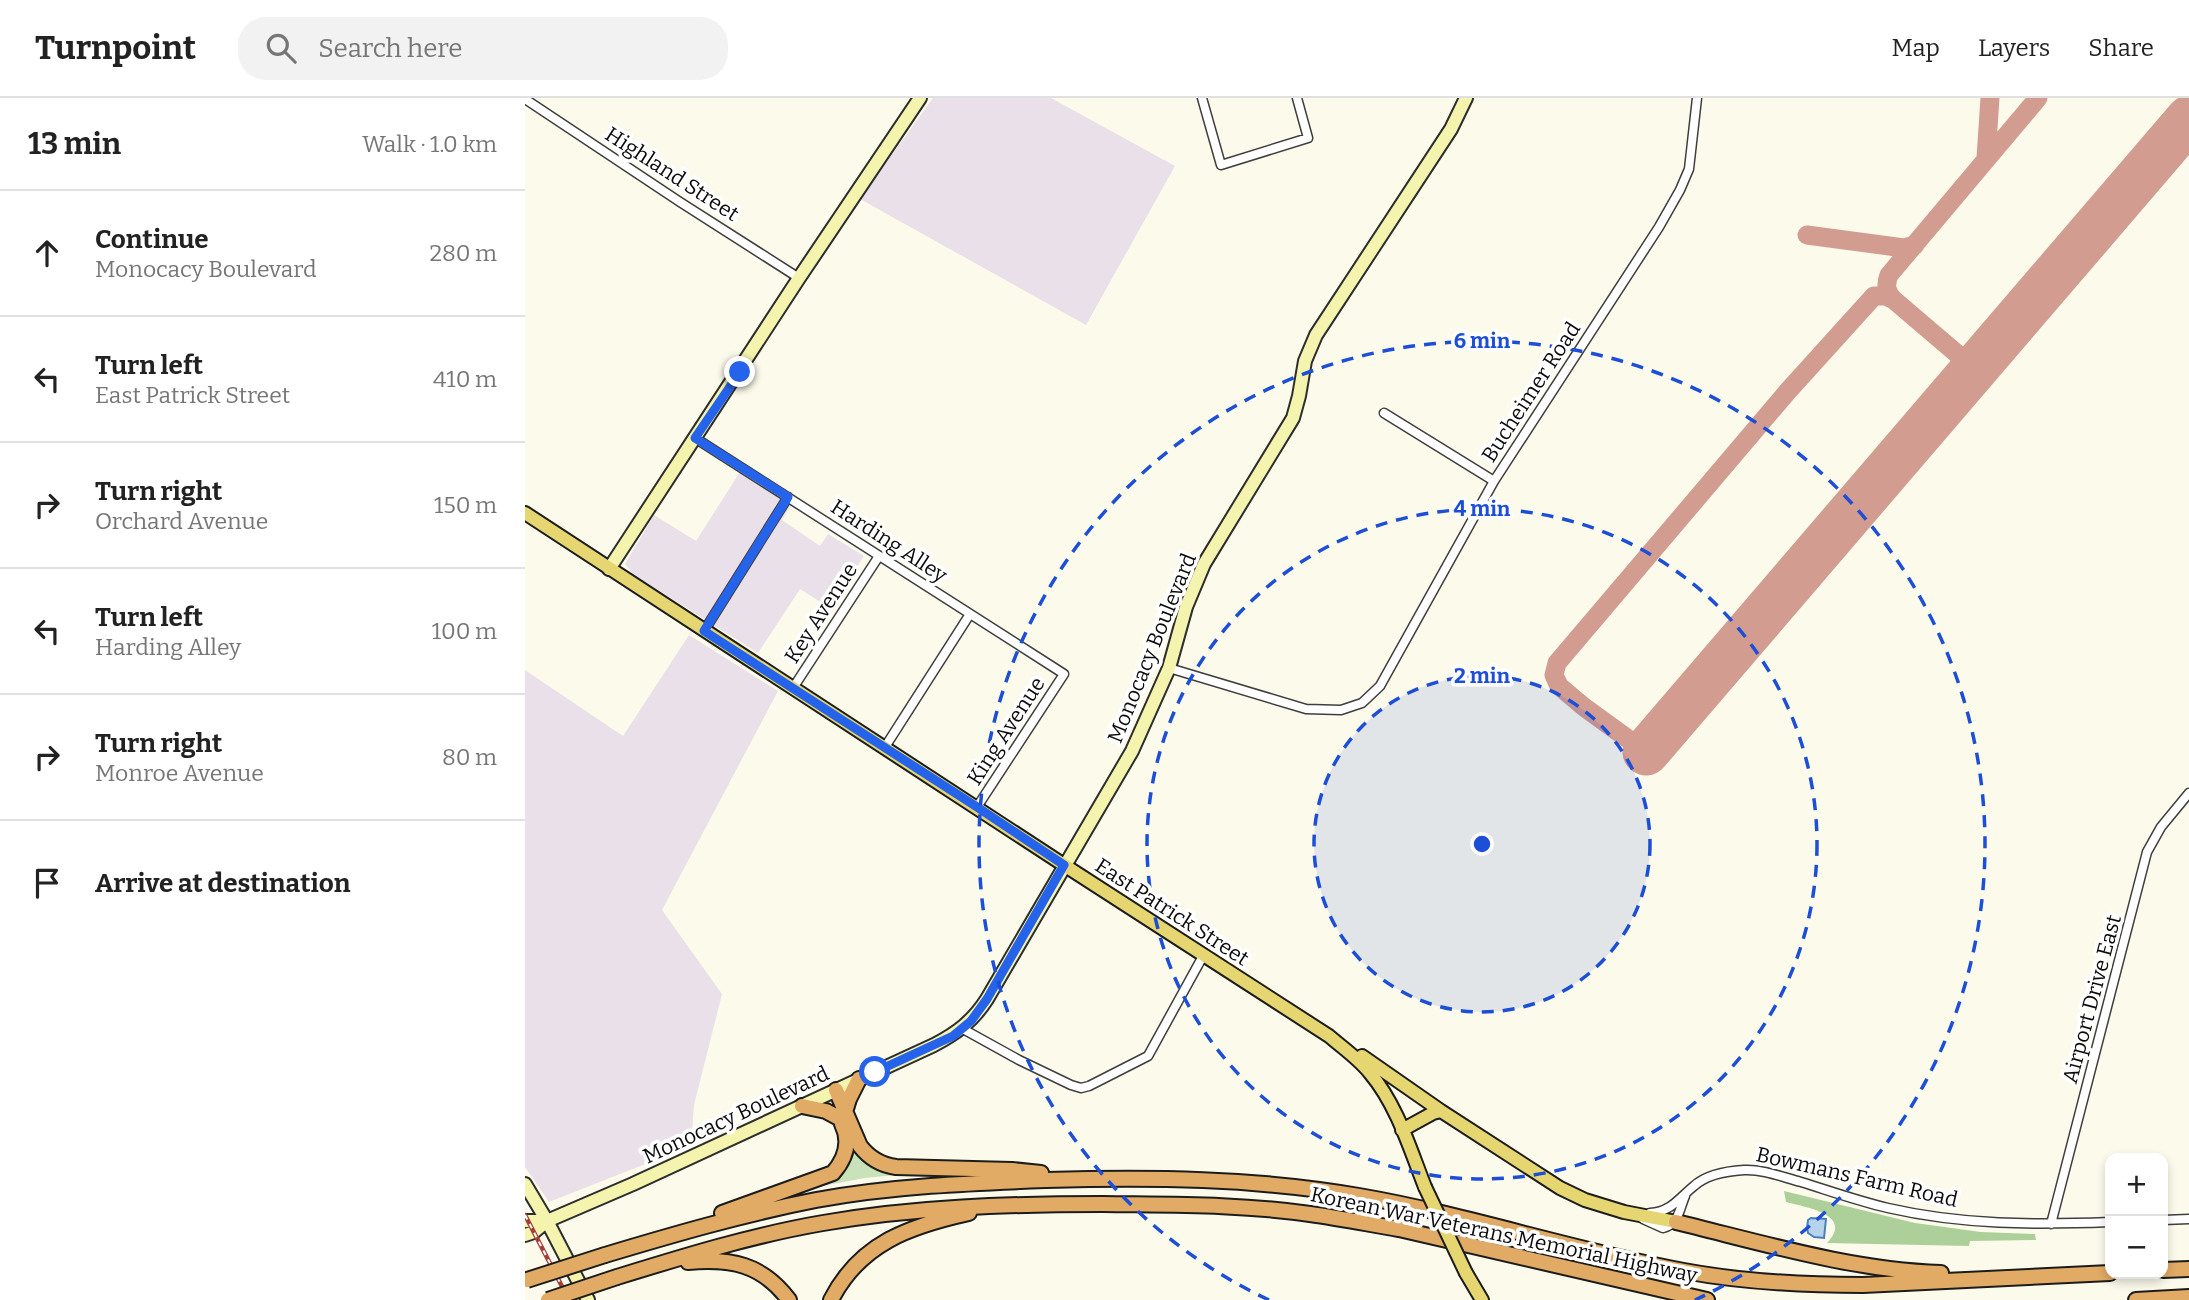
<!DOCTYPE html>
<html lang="en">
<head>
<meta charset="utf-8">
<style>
	body { margin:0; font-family:Bitter,serif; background:#f2f2f2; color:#222 }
	.controls { position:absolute; right:21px; bottom:21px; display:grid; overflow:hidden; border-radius:14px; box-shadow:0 4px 10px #0003 }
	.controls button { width:63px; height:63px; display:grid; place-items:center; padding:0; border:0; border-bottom:2px solid #e0e0e0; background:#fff; color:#222; font:35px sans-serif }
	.stop { position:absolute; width:21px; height:21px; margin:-16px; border:5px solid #2563eb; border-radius:50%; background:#fff }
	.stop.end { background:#2563eb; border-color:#fff; box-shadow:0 2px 7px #0008 }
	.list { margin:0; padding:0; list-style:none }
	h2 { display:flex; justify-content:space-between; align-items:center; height:91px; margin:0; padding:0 28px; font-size:30px }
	h2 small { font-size:23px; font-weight:400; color:#767676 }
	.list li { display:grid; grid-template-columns:46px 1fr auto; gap:21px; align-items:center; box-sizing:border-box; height:126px; padding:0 28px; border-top:2px solid #e0e0e0 }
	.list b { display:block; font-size:26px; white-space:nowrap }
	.list p { margin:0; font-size:23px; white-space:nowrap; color:#767676 }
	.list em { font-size:23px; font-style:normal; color:#767676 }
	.icon { flex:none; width:38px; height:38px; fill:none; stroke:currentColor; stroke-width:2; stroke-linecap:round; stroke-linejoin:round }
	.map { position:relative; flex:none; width:1664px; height:1202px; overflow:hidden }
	header { display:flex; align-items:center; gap:42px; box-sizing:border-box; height:98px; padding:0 35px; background:#fff; border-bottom:2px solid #e0e0e0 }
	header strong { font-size:33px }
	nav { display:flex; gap:38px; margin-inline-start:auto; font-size:24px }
	.search { width:490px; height:63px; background:#f2f2f2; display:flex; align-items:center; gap:18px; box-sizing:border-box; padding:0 24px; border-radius:28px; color:#767676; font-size:26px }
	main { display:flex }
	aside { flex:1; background:#fff }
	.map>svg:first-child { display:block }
	.industrial { fill:#e9e0e9 }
	.green { fill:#cae2ba }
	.forest { fill:#add09b }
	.water { fill:#b6d3ed; stroke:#4780ba; stroke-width:2 }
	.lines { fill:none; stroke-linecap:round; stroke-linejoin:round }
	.taxiway { stroke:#d29c90; stroke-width:19 }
	.runway { stroke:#d29c90; stroke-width:47 }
	.street-casing { stroke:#3e3e3e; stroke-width:11 }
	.secondary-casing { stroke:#2d2d2d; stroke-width:16 }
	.primary-casing { stroke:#1c1c1c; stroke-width:16 }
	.highway-casing { stroke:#1c1c1c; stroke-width:18 }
	.street { stroke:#fff; stroke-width:8 }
	.secondary { stroke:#f4f4ae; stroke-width:12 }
	.primary { stroke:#e6d671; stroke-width:12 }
	.highway { stroke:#e1ab65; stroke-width:14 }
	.rail-casing { stroke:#a83d36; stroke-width:4.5 }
	.rail { stroke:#fff; stroke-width:2; stroke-dasharray:5; stroke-linecap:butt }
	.primary-bridge-casing { stroke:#1c1c1c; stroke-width:16; stroke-linecap:butt }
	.highway-bridge-casing { stroke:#1c1c1c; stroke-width:18; stroke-linecap:butt }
	.primary-bridge { stroke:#e6d671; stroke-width:12 }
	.highway-bridge { stroke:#e1ab65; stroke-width:14 }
	.route { stroke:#2563eb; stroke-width:9 }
	.ring { fill:none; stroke:#1d4ed8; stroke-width:3.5; stroke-dasharray:12 9 }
	.labels { text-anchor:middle; stroke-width:7; stroke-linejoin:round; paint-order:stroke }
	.street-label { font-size:21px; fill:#0b0b0b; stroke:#fff }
	.centre { fill:#1d4ed8; stroke:#fff; stroke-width:3.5 }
	.ring-label { font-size:21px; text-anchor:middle; font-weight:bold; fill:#1d4ed8; stroke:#fff; stroke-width:7; stroke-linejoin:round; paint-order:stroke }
</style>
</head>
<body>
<header>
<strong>Turnpoint</strong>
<div class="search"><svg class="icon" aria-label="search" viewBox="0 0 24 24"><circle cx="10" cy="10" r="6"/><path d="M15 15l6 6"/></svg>Search here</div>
<nav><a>Map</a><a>Layers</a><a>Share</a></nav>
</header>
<main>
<aside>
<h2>13 min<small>Walk · 1.0 km</small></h2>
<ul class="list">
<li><svg class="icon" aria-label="ahead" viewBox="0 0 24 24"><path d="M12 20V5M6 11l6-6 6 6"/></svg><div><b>Continue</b><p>Monocacy Boulevard</p></div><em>280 m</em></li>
<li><svg class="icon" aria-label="left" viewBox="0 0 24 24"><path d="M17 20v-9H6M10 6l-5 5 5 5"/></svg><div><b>Turn left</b><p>East Patrick Street</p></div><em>410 m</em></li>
<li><svg class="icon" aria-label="right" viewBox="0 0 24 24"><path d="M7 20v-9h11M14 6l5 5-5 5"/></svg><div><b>Turn right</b><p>Orchard Avenue</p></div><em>150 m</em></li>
<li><svg class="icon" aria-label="left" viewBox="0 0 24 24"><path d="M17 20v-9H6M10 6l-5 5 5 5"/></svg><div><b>Turn left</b><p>Harding Alley</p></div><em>100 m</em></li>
<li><svg class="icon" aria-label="right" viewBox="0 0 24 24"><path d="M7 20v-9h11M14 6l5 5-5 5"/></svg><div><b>Turn right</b><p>Monroe Avenue</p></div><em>80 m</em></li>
<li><svg class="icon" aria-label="arrive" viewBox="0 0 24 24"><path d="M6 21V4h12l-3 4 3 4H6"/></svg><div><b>Arrive at destination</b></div></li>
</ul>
</aside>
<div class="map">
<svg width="1664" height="1202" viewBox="0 0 1664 1202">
	<rect width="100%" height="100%" fill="#fcfbeb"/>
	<path class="industrial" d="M 408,0 L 526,0 L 650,68 L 561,227 L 335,101 Z
		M 215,374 L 266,407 L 257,422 L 295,448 L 303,436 L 339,458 L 305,510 L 275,491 L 233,555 L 108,476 L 100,466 L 129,417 L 171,443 Z
		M 164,537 L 253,593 L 137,812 L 197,896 L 169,1007 L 166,1048 L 24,1104 L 0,1069 L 0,572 L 98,638 Z"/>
	<path class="green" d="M 327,1045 L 335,1055 L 404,1074 L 340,1080 L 275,1092 L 296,1085 Z"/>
	<path class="forest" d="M 1259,1093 L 1390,1125 L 1456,1134 L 1510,1136 L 1511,1142 L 1445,1143 L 1444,1148 L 1302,1145 C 1330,1116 1279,1109 1261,1104 Z"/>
	<path class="water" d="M 1286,1120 L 1301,1121 L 1299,1140 L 1289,1139 L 1283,1135 L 1282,1130 L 1283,1122 Z"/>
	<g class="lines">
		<path class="taxiway" d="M 1461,60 L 1465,0
			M 1282,137 L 1379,150 L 1390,147
			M 1369,202 L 1451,272
			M 1121,654 L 1059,609 L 1034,588 L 1029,577 L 1032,565 L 1263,293 L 1349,198 L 1361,198 L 1369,202 C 1361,194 1360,187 1364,177 L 1513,0"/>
		<path class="runway" d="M 1121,654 L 1664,21"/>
		<defs>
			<path id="street" d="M 677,0 L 696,67 L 783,40 L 772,0
				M 0,1 L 155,104 L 274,180
				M 859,315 L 969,383
				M 170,340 L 539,576 L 452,709
				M 179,533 L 263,399
				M 644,570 L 781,611 L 816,612 L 837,605 L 855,588 L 969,383 L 1134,129 L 1155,92 L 1164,71 L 1172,0
				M 268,590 L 354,458
				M 360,649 L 445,516
				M 438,931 L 494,962 L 546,987 L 556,990 L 564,988 L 623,958 L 678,858
				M 1125,1115 C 1146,1114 1154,1100 1169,1088 C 1182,1076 1202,1073 1219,1072 C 1238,1071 1257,1079 1276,1084 C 1305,1093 1333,1103 1363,1110 C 1437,1127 1510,1127 1585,1124
				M 1118,1121 L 1138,1130 C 1154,1126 1154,1112 1160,1098
				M 1638,1122 L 1664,1121
				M 1526,1126 L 1622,754 L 1636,729 L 1664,695"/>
			<path id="secondary" d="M 84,471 L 274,180 L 395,0
				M 0,1086 L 22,1123 L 63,1202
				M 0,1123 L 22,1123
				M 0,1137 L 9,1134 L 22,1123 L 108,1086 L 409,947 C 432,935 448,923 462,901 L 607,653 L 644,570 L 661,509 L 679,466 L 768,320 L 774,298 L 780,263 L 791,237 L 926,31 L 941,0"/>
			<path id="primary" d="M 0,415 L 539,767 L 804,938 C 818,950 834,961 845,975 C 872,1007 885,1051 900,1089
				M 837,958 L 916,1013 L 1035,1090 L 1060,1102 L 1099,1114 L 1151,1124
				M 877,1032 L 908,1015 L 916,1013
				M 941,1175 L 957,1202"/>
			<path id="highway" d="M 311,992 L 335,1048 C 345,1061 356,1067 371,1069 L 487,1072 L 516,1075
				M 277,1008 L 301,1013 L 314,1020
				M 320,1014 L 324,1001 L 334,981
				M 197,1115 L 308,1075 C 321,1060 326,1044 317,1026
				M 1151,1124 C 1238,1145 1326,1172 1416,1175
				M 80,1157 C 150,1136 219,1116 291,1102 C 367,1088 444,1085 521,1082 C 625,1079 731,1080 834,1098 C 944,1117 1050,1153 1159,1173 C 1218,1184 1278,1187 1338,1187 L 1585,1175
				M 163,1164 C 206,1160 237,1166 264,1202
				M 1638,1172 L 1664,1171
				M 92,1179 C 160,1158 228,1137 298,1125 C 390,1109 484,1106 578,1106 C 647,1107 716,1106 785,1116 C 815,1120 844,1126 874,1131 L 1182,1202
				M 306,1202 C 335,1145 385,1128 444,1115
				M 1611,1202 L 1664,1199"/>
		</defs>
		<use href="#street" class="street-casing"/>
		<use href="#secondary" class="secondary-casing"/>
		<use href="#primary" class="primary-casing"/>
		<use href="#highway" class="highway-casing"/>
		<use href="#street" class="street"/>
		<use href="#secondary" class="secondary"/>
		<use href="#primary" class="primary"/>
		<use href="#highway" class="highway"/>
		<defs>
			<path id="rail" d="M 0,1117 L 44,1202"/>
		</defs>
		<use href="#rail" class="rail-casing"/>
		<use href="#rail" class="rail"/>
		<defs>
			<path id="primary-bridge" d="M 900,1089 L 941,1175"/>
			<path id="highway-bridge" d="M 2,1182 L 80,1157
				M 23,1202 L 92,1179"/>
		</defs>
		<use href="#primary-bridge" class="primary-bridge-casing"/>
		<use href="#highway-bridge" class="highway-bridge-casing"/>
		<use href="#primary-bridge" class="primary-bridge"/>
		<use href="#highway-bridge" class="highway-bridge"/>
	</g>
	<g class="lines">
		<path class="route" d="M 215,274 L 170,340 L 263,399 L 179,533 L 452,709 L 539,767 L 462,901 L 446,923 L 428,938 L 350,974"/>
	</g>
	<circle cx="957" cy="746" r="168" fill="#1d4ed8" fill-opacity=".12"/>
	<g class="ring">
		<circle cx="957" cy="746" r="168"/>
		<circle cx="957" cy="746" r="335"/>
		<path d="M744 1202A503 503 0 1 1 1170 1202"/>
	</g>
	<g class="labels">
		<g class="street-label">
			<text transform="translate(147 76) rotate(33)" y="7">Highland Street</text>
			<text transform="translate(1006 294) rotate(-57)" y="7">Bucheimer Road</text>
			<text transform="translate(364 443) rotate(33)" y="7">Harding Alley</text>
			<text transform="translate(296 515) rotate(-57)" y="7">Key Avenue</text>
			<text transform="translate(627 550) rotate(-68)" y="7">Monocacy Boulevard</text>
			<text transform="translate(481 633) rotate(-57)" y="7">King Avenue</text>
			<text transform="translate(647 814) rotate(33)" y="7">East Patrick Street</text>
			<text transform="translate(1567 901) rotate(-75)" y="7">Airport Drive East</text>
			<text transform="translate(211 1017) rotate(-25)" y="7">Monocacy Boulevard</text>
			<text transform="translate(1332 1079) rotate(13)" y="7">Bowmans Farm Road</text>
			<text transform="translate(979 1137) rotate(12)" y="7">Korean War Veterans Memorial Highway</text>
		</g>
	</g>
	<circle cx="957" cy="746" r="10" class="centre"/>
	<g class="ring-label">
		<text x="957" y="250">6 min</text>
		<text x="957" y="418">4 min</text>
		<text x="957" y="585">2 min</text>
	</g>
</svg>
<div class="controls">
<button>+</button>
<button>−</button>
</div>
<div class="stop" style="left:350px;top:974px"></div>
<div class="stop end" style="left:215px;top:274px"></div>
</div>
</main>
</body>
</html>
